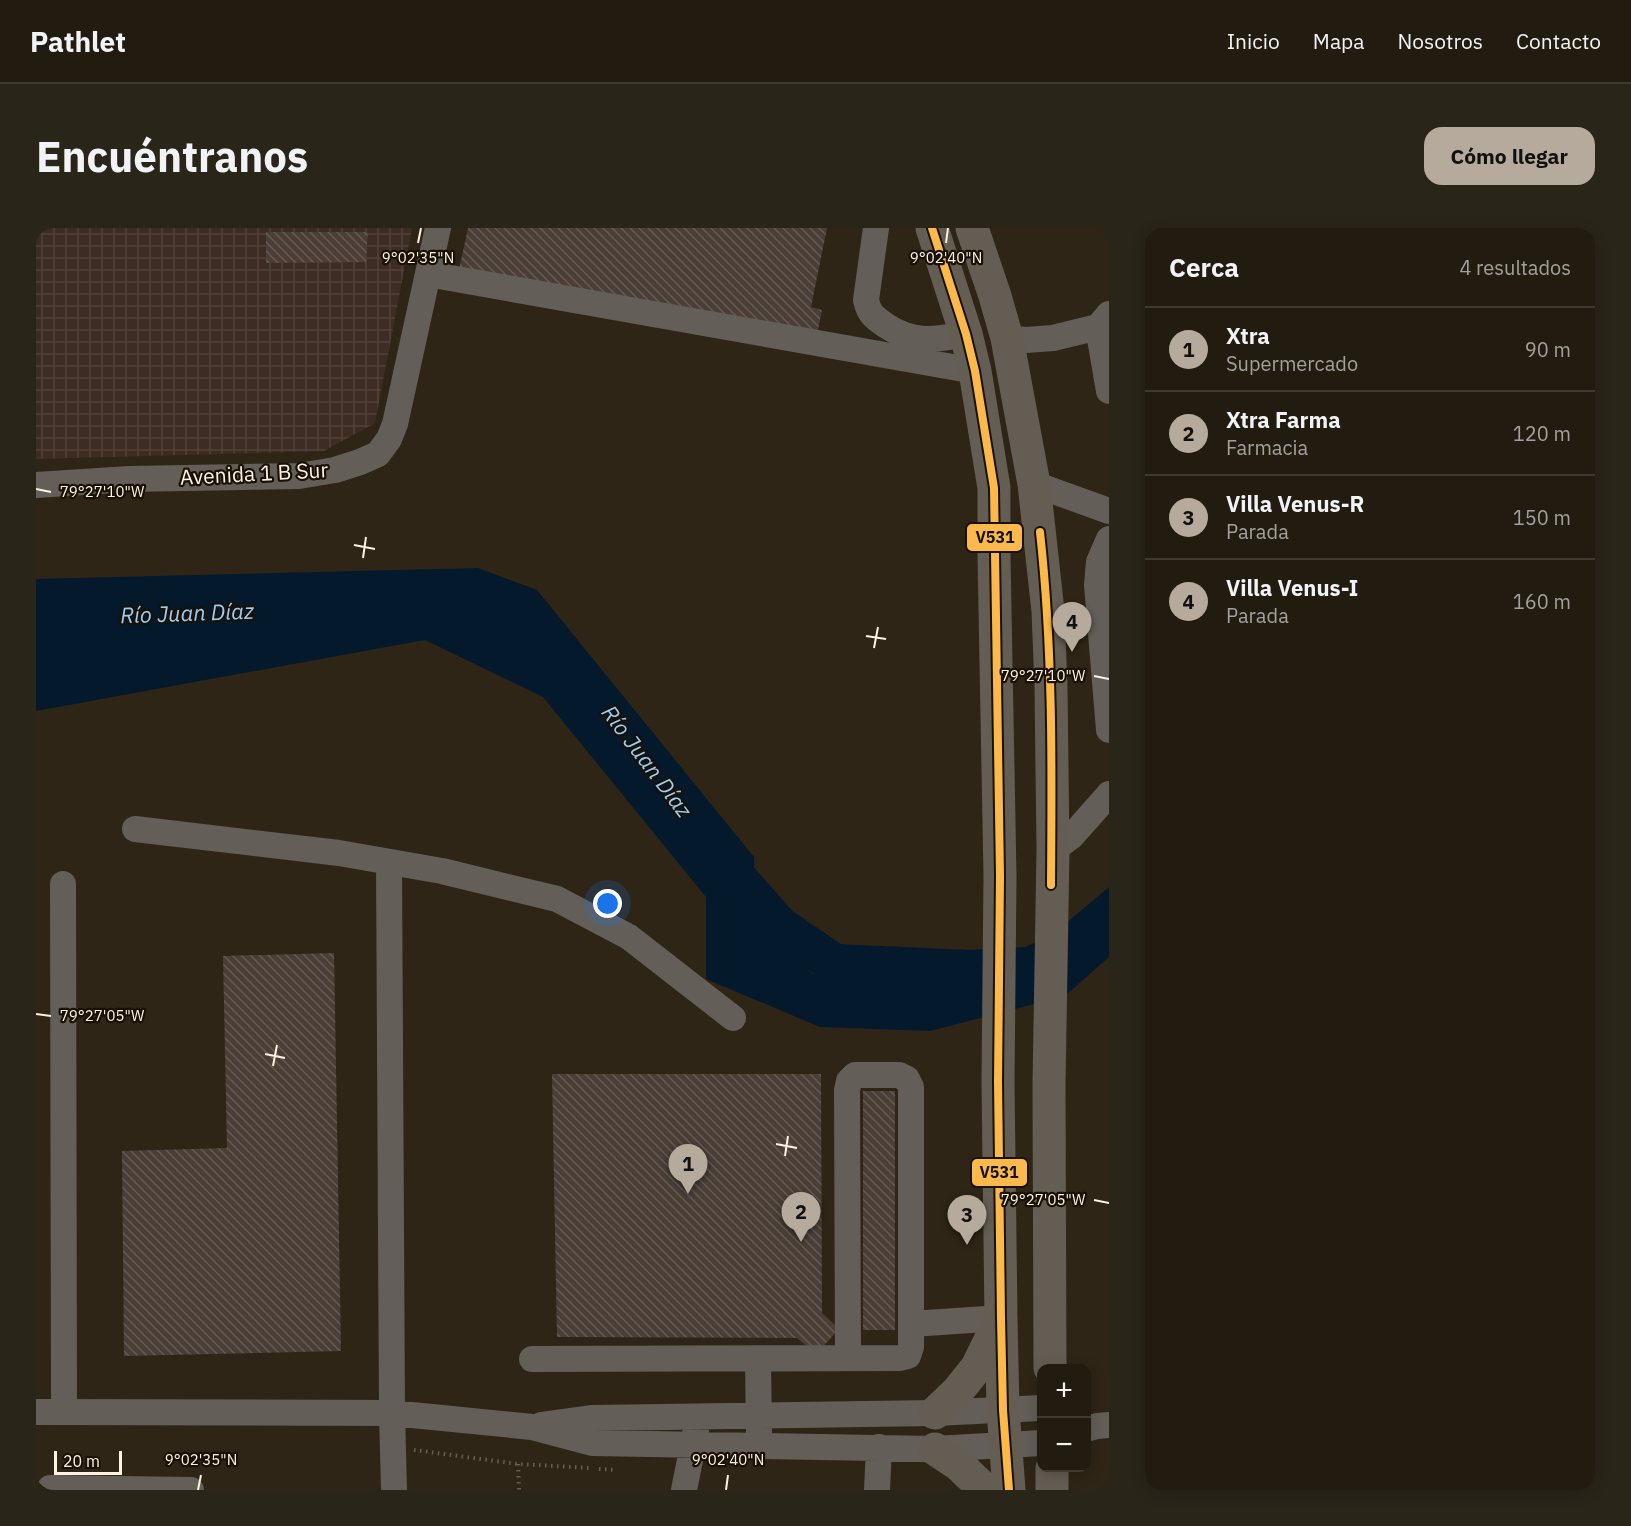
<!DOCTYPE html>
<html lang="es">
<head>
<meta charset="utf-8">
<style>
	body { margin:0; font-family:"IBM Plex Sans",sans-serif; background:#2a2519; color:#f1f3f6 }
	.controls { position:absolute; right:18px; bottom:18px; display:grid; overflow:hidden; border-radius:12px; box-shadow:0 3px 15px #0003 }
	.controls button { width:54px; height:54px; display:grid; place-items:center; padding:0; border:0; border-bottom:2px solid #3f3a30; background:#221c10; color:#f1f3f6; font:30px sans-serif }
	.scale { position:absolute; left:18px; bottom:15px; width:68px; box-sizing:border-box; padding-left:6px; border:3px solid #fef2e2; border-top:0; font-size:16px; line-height:21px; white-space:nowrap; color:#fef2e2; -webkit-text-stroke:4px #191106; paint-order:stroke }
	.you { position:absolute; left:572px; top:676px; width:21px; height:21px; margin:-15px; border:4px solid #fff; border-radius:50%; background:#1a73e8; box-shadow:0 0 0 9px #1a73e833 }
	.badge { display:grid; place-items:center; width:39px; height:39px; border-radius:50%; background:#b5aa9b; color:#111; font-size:20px; font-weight:700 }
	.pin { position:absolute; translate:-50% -50px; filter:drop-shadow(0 2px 3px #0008) }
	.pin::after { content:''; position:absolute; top:32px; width:21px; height:18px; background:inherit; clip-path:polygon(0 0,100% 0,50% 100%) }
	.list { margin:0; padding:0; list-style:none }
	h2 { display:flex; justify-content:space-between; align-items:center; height:78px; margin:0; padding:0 24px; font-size:26px }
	h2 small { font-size:20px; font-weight:400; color:#a2a19f }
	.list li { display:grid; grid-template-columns:39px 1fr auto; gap:18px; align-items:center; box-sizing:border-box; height:84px; padding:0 24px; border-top:2px solid #3f3a30 }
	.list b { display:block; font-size:22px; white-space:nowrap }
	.list p { margin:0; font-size:20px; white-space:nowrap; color:#a2a19f }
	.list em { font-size:20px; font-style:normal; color:#a2a19f }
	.map { position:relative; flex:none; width:1073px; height:1262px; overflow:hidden; border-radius:18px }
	header { display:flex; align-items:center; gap:36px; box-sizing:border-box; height:84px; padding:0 30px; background:#221c10; border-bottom:2px solid #3f3a30 }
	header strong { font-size:28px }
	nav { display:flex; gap:33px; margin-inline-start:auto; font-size:21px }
	.intro { display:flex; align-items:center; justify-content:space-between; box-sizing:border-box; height:144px; padding:0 36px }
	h1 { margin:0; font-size:42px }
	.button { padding:15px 27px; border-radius:18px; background:#b5aa9b; color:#111; font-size:21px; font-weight:700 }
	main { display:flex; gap:36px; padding:0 36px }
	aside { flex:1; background:#221c10; border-radius:18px; box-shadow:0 3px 15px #0003 }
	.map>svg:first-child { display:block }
	.industrial { fill:url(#industrial-grid) }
	.water { fill:#041a2c }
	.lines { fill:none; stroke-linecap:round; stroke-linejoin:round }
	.river { stroke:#041a2c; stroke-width:40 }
	.building { fill:url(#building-back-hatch) }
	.path { stroke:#645f57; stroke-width:4; stroke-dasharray:1.5 4.5; stroke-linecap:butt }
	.minor { stroke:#635f58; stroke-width:26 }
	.major { stroke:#645d53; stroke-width:33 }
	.bus-1-casing { stroke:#191106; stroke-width:12 }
	.bus-1 { stroke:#fcb94b; stroke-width:8 }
	.ticks { fill:none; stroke:#fef2e2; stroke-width:2 }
	.labels { text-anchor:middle; stroke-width:4.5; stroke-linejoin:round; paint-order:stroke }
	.street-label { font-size:21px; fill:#fef2e2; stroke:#191106 }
	.water-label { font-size:22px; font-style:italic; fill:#98cefc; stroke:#191106 }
	.ticks-label { font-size:15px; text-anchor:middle; fill:#fef2e2; stroke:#191106; stroke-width:4.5; stroke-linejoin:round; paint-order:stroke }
	.line-badge { stroke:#191106; stroke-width:2 }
	.pale-badge-label { font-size:16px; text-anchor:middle; font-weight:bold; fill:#111 }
</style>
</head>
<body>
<header>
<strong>Pathlet</strong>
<nav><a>Inicio</a><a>Mapa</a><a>Nosotros</a><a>Contacto</a></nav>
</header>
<div class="intro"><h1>Encuéntranos</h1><a class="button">Cómo llegar</a></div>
<main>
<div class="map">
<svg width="1073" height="1262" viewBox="0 0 1073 1262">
	<defs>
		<pattern id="industrial-grid" width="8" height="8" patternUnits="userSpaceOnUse" patternTransform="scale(1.5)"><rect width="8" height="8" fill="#3d2c24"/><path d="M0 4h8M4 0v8" fill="none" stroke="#504139"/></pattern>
		<pattern id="building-back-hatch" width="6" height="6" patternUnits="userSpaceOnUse" patternTransform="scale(1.5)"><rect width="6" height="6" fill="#4a3e37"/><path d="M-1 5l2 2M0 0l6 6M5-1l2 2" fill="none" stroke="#655a54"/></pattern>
	</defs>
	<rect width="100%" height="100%" fill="#2e2516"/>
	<path class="industrial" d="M 0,0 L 376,0 L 339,195 L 288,223 L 0,231 Z"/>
	<path class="water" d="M 442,340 L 501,362 L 718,629 L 718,680 L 776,746 L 903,755 L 1015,708 L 1073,659 L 1073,729 L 1029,768 L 894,803 L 784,799 L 670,751 L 670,669 L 507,469 L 389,412 L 0,483 L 0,351 Z"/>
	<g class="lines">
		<path class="river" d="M 682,629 L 743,698 L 799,736 L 933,742 L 1025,737 L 1073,701"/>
	</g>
	<path class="building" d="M 432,0 L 791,0 L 775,79 L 786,82 L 780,112 L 422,46 Z
		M 230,4 L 332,4 L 330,34 L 230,35 Z
		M 298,725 L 305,1123 L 88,1128 L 86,923 L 191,920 L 187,728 Z
		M 516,846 L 785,846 L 786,1085 L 803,1101 L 780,1126 L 761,1110 L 521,1109 Z
		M 827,863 L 859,863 L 859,1102 L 827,1102 Z"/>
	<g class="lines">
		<path class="path" d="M 378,1222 L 482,1236 L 553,1240
			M 482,1236 L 483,1262
			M 563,1241 L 580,1242"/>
		<path class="minor" d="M 840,0 L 830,72 C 833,86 838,89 849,97 C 877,116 899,112 930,106
			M 392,46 L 939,143
			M 1062,99 L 1073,163
			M 971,110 L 990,112 L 1017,110 L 1062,99 L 1073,86
			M 998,256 L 1073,283
			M 0,257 L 93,251 L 263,248 L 299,242 L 324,234 L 342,226 L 353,211 L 359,196 L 402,0
			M 1073,311 L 1063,334 L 1061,357 L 1073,502
			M 99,601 L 303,625 L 406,643 L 521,671 L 593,709 L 697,790
			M 1017,622 L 1036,608 L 1073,566
			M 353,634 L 356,1185 L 358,1262
			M 27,656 L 28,1184
			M 875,1096 L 965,1090
			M 496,1131 L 864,1130 L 872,1128 L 875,1119 L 875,859 L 871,851 L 863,847 L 819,847 L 813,853 L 811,862 L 812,1130
			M 722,1131 L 723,1205
			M 0,1184 L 356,1185 L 496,1199 L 556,1215 L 899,1221 L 1005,1215
			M 506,1197 L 557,1190 L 899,1185 L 1005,1180
			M 1050,1201 L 1061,1198 L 1073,1197
			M 14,1260 L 155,1262
			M 648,1262 L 660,1202
			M 841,1262 L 843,1219"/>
		<path class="major" d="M 896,0 L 930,106 L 939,143 L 958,260 L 958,328 L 964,648 L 962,854 L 965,1090 L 967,1182 L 973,1262
			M 936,0 L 959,68 L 971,110 L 980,159 L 998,256 L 1012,383 L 1015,458 L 1017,622 L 1013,857 L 1014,1140
			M 899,1185 L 921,1164 L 941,1139 L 963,1094
			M 899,1221 L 923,1237 L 949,1262
			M 1016,1240 L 1016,1262"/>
		<defs>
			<path id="bus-1" d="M 896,0 L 930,106 L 939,143 L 958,260 L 964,648 L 962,854 L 965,1090 L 967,1182 L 973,1262
				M 1004,304 C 1017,422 1016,539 1015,657"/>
		</defs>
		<use href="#bus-1" class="bus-1-casing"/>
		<use href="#bus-1" class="bus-1"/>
	</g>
	<path class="ticks" d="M 382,15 L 385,0M 910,15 L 912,0M 0,261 L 15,264M 318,317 L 339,321M 327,330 L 330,309M 830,408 L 850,411M 838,420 L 842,399M 1058,448 L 1073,451M 0,786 L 15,788M 229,826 L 249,830M 237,838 L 241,817M 740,916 L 761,920M 749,928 L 752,908M 1058,972 L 1073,975M 162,1262 L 165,1247M 690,1262 L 692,1247"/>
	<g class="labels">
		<g class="street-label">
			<text transform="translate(218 246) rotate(-3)" y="7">Avenida 1 B Sur</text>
		</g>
		<g class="water-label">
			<text transform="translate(151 385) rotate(-2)" y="8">Río Juan Díaz</text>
			<text transform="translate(611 533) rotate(53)" y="8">Río Juan Díaz</text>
		</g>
	</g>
	<g class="ticks-label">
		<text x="382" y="35">9°02'35"N</text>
		<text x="910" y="35">9°02'40"N</text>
		<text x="66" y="269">79°27'10"W</text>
		<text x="1007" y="453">79°27'10"W</text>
		<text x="66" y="793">79°27'05"W</text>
		<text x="1007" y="977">79°27'05"W</text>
		<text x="165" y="1237">9°02'35"N</text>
		<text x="692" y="1237">9°02'40"N</text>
	</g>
	<g class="line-badge">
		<rect x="930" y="295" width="57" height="29" rx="6" fill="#fcb94b"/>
		<rect x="935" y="930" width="57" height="29" rx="6" fill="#fcb94b"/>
	</g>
	<g class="pale-badge-label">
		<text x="959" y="315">V531</text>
		<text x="963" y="950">V531</text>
	</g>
</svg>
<div class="controls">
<button>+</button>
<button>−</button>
</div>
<div class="scale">20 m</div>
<div class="you"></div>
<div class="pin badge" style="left:652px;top:966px">1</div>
<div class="pin badge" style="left:765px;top:1014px">2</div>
<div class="pin badge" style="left:931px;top:1017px">3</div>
<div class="pin badge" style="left:1036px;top:424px">4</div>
</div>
<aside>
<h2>Cerca<small>4 resultados</small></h2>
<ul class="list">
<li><span class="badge">1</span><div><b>Xtra</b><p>Supermercado</p></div><em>90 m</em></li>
<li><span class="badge">2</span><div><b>Xtra Farma</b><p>Farmacia</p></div><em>120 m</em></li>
<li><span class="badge">3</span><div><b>Villa Venus-R</b><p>Parada</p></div><em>150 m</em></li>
<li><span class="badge">4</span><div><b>Villa Venus-I</b><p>Parada</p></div><em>160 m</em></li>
</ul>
</aside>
</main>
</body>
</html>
